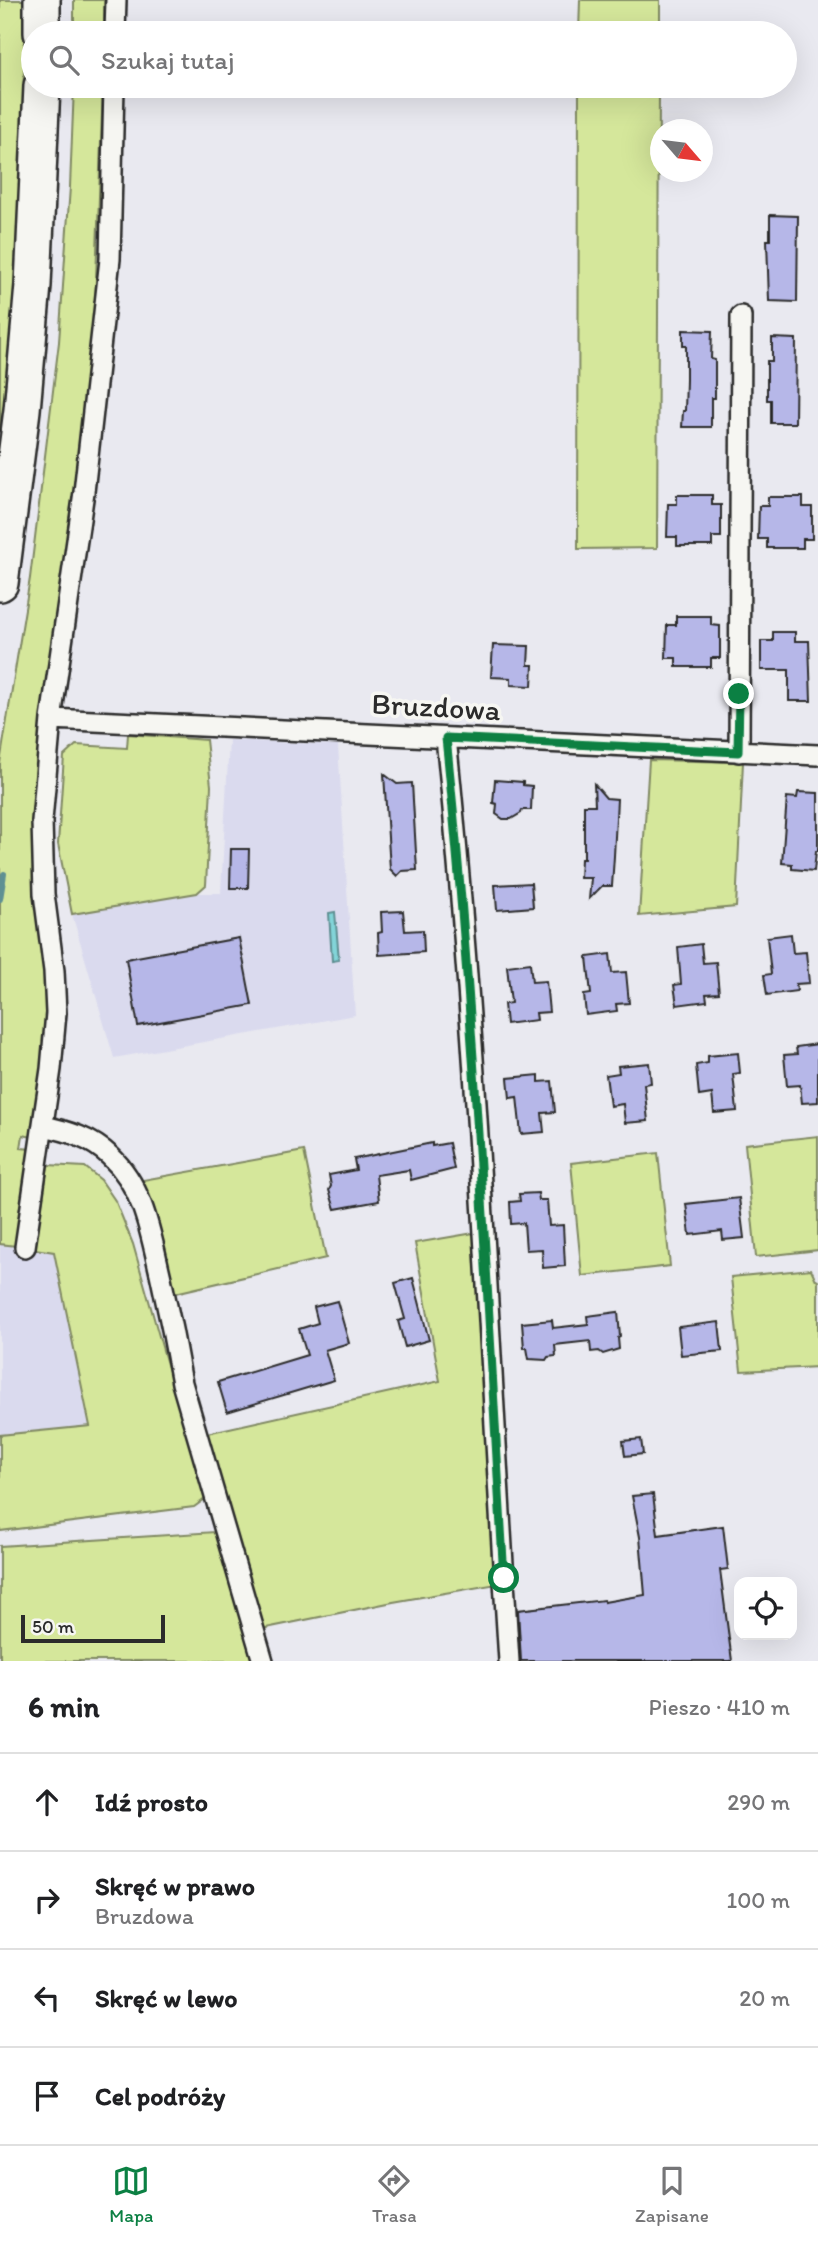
<!DOCTYPE html>
<html lang="pl">
<head>
<meta charset="utf-8">
<style>
	body { margin:0; font-family:Itim,sans-serif; background:#f2f2f2; color:#202124 }
	.controls { position:absolute; right:21px; bottom:21px; display:grid; overflow:hidden; border-radius:14px; box-shadow:0 7px 28px #0002 }
	.controls button { width:63px; height:63px; display:grid; place-items:center; padding:0; border:0; border-bottom:2px solid #e0e0e0; background:#fff; color:#202124; font:35px sans-serif }
	.compass { position:absolute; left:650px; top:119px; width:63px; height:63px; border-radius:50%; background:#fff; box-shadow:0 7px 28px #0002; rotate:118deg }
	.scale { position:absolute; left:21px; bottom:18px; width:144px; box-sizing:border-box; padding-left:7px; border:4px solid #2b2b2b; border-top:0; font-size:19px; line-height:24px; white-space:nowrap; color:#2b2b2b; -webkit-text-stroke:5px #f6f6f2; paint-order:stroke }
	.stop { position:absolute; width:21px; height:21px; margin:-16px; border:5px solid #0b8043; border-radius:50%; background:#fff }
	.stop.end { background:#0b8043; border-color:#fff; box-shadow:0 2px 7px #0008 }
	.list { margin:0; padding:0; list-style:none }
	h2 { display:flex; justify-content:space-between; align-items:center; height:91px; margin:0; padding:0 28px; font-size:30px }
	h2 small { font-size:23px; font-weight:400; color:#757577 }
	.list li { display:grid; grid-template-columns:46px 1fr auto; gap:21px; align-items:center; box-sizing:border-box; height:98px; padding:0 28px; border-top:2px solid #e0e0e0 }
	.list b { display:block; font-size:26px; white-space:nowrap }
	.list p { margin:0; font-size:23px; white-space:nowrap; color:#757577 }
	.list em { font-size:23px; font-style:normal; color:#757577 }
	.icon { flex:none; width:38px; height:38px; fill:none; stroke:currentColor; stroke-width:2; stroke-linecap:round; stroke-linejoin:round }
	.map { position:relative; flex:none; width:818px; height:1661px; overflow:hidden }
	.search { position:absolute; background:#fff; box-shadow:0 7px 28px #0002; left:21px; right:21px; top:21px; height:77px; display:flex; align-items:center; gap:18px; box-sizing:border-box; padding:0 24px; border-radius:38px; color:#757577; font-size:26px }
	.sheet { height:483px; background:#fff }
	nav { display:flex; justify-content:space-around; align-items:center; box-sizing:border-box; height:98px; border-top:2px solid #e0e0e0; background:#fff; font-size:19px; color:#757577 }
	nav a { display:grid; justify-items:center; gap:4px }
	nav .on { color:#0b8043 }
	.map>svg:first-child { display:block }
	.built { fill:#dadaee }
	.green { fill:#d5e79b; stroke:#808963; stroke-width:2 }
	.water { fill:#82d4d8; stroke:#5f9093; stroke-width:2 }
	.lines { fill:none; stroke-linecap:round; stroke-linejoin:round }
	.stream { stroke:#5f9093; stroke-width:6 }
	.building { fill:#b6b7e8; stroke:#2b2b2b; stroke-width:2 }
	.minor-casing { stroke:#2b2b2b; stroke-width:24 }
	.motorway-casing { stroke:#2b2b2b; stroke-width:40 }
	.minor { stroke:#f6f6f2; stroke-width:19 }
	.motorway { stroke:#f6f6f2; stroke-width:35 }
	.route { stroke:#0b8043; stroke-width:9 }
	.labels { text-anchor:middle; stroke-width:7; stroke-linejoin:round; paint-order:stroke }
	.street-label { font-size:30px; fill:#2b2b2b; stroke:#f6f6f2 }
</style>
</head>
<body>
<div class="map">
<svg width="818" height="1661" viewBox="0 0 818 1661">
	<rect width="100%" height="100%" fill="#e9e9f0"/>
	<filter id="ink" filterUnits="userSpaceOnUse"><feTurbulence type="fractalNoise" baseFrequency=".0143" numOctaves="2"/><feDisplacementMap in="SourceGraphic" scale="14" xChannelSelector="R" yChannelSelector="G"/><feConvolveMatrix kernelMatrix="1 2 1 2 8 2 1 2 1" color-interpolation-filters="sRGB"/></filter>
	<g filter="url(#ink)">
		<path class="built" d="M 229,740 L 338,745 L 355,1015 L 114,1058 L 72,914 L 197,893 L 221,893 Z
			M 0,1244 L 54,1251 L 90,1427 L 0,1435 Z"/>
		<path class="green" d="M 0,0 L 25,0 C 24,150 16,299 0,449 Z
			M 74,0 L 104,0 L 104,33 L 74,33 Z
			M 580,0 L 660,0 L 660,33 L 579,33 Z
			M 74,86 L 103,86 L 95,307 L 81,447 L 45,703 L 48,1001 L 45,1043 L 32,1137 L 23,1135 L 21,1148 L 31,1149 L 16,1246 L 0,1244 L 0,763 L 30,578 L 59,342 L 70,187 Z
			M 579,86 L 659,86 L 657,548 L 578,549 Z
			M 128,734 L 206,740 L 211,786 L 206,885 L 197,893 L 72,914 L 58,844 L 64,756 L 76,745 L 127,748 Z
			M 649,760 L 743,762 L 736,907 L 639,916 Z
			M 818,1136 L 818,1250 L 756,1257 L 745,1144 Z
			M 304,1151 L 326,1258 L 175,1293 L 143,1180 Z
			M 658,1153 L 670,1266 L 582,1276 L 571,1163 Z
			M 48,1165 L 85,1167 L 101,1180 L 116,1202 L 133,1244 L 205,1499 L 194,1507 L 0,1531 L 0,1435 L 90,1426 L 54,1252 L 35,1249 Z
			M 480,1232 L 497,1584 L 393,1602 L 261,1629 L 207,1433 L 440,1381 L 415,1243 Z
			M 811,1269 L 816,1280 L 818,1281 L 818,1367 L 741,1371 L 731,1277 Z
			M 215,1532 L 252,1661 L 0,1661 L 0,1546 Z"/>
		<path class="water" d="M 335,912 L 339,960 L 332,961 L 329,913 Z"/>
		<g class="lines">
			<path class="stream" d="M 0,899 L 4,874"/>
		</g>
		<path class="building" d="M 770,215 L 798,216 L 797,302 L 769,301 L 767,240 L 770,240 Z
			M 683,330 L 712,331 L 711,359 L 715,360 L 715,398 L 711,398 L 711,427 L 682,427 L 683,411 L 685,411 L 686,380 L 686,346 L 683,346 Z
			M 772,338 L 796,339 L 795,423 L 771,423 L 771,400 L 767,400 L 767,361 L 772,361 Z
			M 677,495 L 712,495 L 712,505 L 721,505 L 721,537 L 712,537 L 712,546 L 677,546 L 677,537 L 667,537 L 668,504 L 677,504 Z
			M 768,497 L 803,497 L 803,507 L 812,507 L 812,539 L 803,539 L 803,548 L 767,548 L 767,539 L 758,539 L 759,506 L 768,506 Z
			M 676,616 L 711,616 L 711,625 L 720,626 L 720,658 L 711,658 L 711,667 L 676,667 L 676,658 L 666,658 L 667,625 L 676,625 Z
			M 773,632 L 795,632 L 795,641 L 809,641 L 811,701 L 789,701 L 789,670 L 761,670 L 761,641 L 773,641 Z
			M 493,645 L 529,646 L 528,665 L 533,665 L 532,686 L 511,685 L 511,678 L 491,677 Z
			M 384,774 L 397,784 L 412,783 L 417,870 L 402,871 L 397,876 L 390,869 Z
			M 495,780 L 523,782 L 523,785 L 532,786 L 531,810 L 522,810 L 521,813 L 511,819 L 503,819 L 496,814 L 497,804 L 493,803 Z
			M 594,784 L 606,798 L 617,799 L 614,856 L 612,886 L 602,886 L 589,899 L 591,878 L 580,878 L 581,859 L 584,859 L 584,805 L 595,805 Z
			M 798,792 L 818,793 L 818,851 L 816,851 L 814,871 L 792,869 L 792,864 L 782,863 L 787,797 L 797,798 Z
			M 231,849 L 249,849 L 248,888 L 230,888 Z
			M 531,883 L 533,907 L 497,910 L 495,885 Z
			M 403,911 L 405,931 L 423,930 L 424,952 L 379,955 L 378,933 L 382,932 L 381,912 Z
			M 791,934 L 793,953 L 806,952 L 809,983 L 796,984 L 797,991 L 767,995 L 764,975 L 771,974 L 767,937 Z
			M 239,938 L 252,1005 L 138,1026 L 126,959 Z
			M 701,944 L 703,963 L 716,962 L 719,993 L 706,994 L 707,1001 L 677,1005 L 674,985 L 681,984 L 678,947 Z
			M 610,954 L 612,973 L 626,972 L 629,1003 L 616,1004 L 617,1011 L 586,1015 L 584,995 L 591,994 L 587,957 Z
			M 530,963 L 532,982 L 546,981 L 549,1012 L 536,1013 L 537,1020 L 506,1024 L 504,1004 L 511,1003 L 507,966 Z
			M 818,1044 L 818,1102 L 802,1103 L 800,1085 L 787,1086 L 784,1055 L 797,1054 L 796,1047 Z
			M 738,1053 L 740,1073 L 733,1074 L 737,1111 L 714,1113 L 712,1094 L 699,1096 L 696,1065 L 708,1063 L 708,1056 Z
			M 649,1063 L 651,1083 L 644,1084 L 648,1121 L 625,1123 L 623,1104 L 610,1106 L 606,1075 L 619,1073 L 618,1066 Z
			M 539,1075 L 539,1082 L 552,1081 L 555,1112 L 542,1113 L 544,1132 L 521,1134 L 517,1097 L 510,1098 L 508,1078 Z
			M 432,1143 L 432,1146 L 449,1143 L 454,1169 L 411,1180 L 409,1170 L 376,1175 L 379,1201 L 335,1209 L 329,1190 L 331,1186 L 329,1175 L 356,1170 L 354,1159 Z
			M 538,1193 L 539,1200 L 547,1200 L 549,1226 L 563,1225 L 565,1266 L 543,1268 L 542,1249 L 526,1250 L 524,1223 L 511,1224 L 510,1202 L 520,1201 L 519,1194 Z
			M 739,1198 L 744,1238 L 723,1240 L 722,1231 L 690,1235 L 686,1204 Z
			M 413,1278 L 429,1340 L 405,1347 L 398,1321 L 405,1319 L 395,1283 Z
			M 337,1301 L 349,1343 L 325,1350 L 334,1380 L 227,1412 L 218,1382 L 307,1355 L 299,1329 L 318,1323 L 314,1307 Z
			M 618,1312 L 620,1337 L 618,1338 L 619,1349 L 603,1354 L 599,1351 L 591,1352 L 590,1341 L 555,1345 L 556,1356 L 548,1357 L 546,1360 L 529,1359 L 527,1348 L 524,1348 L 522,1323 L 552,1320 L 553,1328 L 588,1324 L 587,1316 Z
			M 719,1322 L 722,1351 L 681,1355 L 678,1327 Z
			M 641,1439 L 643,1454 L 625,1456 L 623,1441 Z
			M 653,1494 L 658,1535 L 723,1526 L 728,1569 L 720,1570 L 732,1661 L 521,1661 L 518,1610 L 604,1600 L 604,1602 L 645,1595 L 640,1537 L 632,1496 Z"/>
		<g class="lines">
			<defs>
				<path id="minor" d="M 115,33 L 116,0
					M 51,719 L 818,755
					M 446,738 C 478,1045 489,1353 509,1661
					M 739,752 L 741,316
					M 43,1126 C 68,1131 91,1138 110,1156 C 144,1187 151,1236 161,1278 C 169,1313 176,1348 182,1383 L 263,1661
					M 25,1247 L 51,1069 L 56,1013 L 54,971 L 44,894 L 42,821 L 51,719 L 84,492 L 110,259 L 114,86"/>
				<path id="motorway" d="M 42,0 L 42,33
					M 0,583 L 22,410 L 33,285 L 42,86"/>
			</defs>
			<use href="#minor" class="minor-casing"/>
			<use href="#motorway" class="motorway-casing"/>
			<use href="#minor" class="minor"/>
			<use href="#motorway" class="motorway"/>
		</g>
	</g>
	<g class="lines" filter="url(#ink)">
		<path class="route" d="M 504,1578 C 487,1297 475,1017 446,738 L 738,752 L 739,694"/>
	</g>
	<g class="labels">
		<g class="street-label">
			<text transform="translate(436 707) rotate(3)" y="10">Bruzdowa</text>
		</g>
	</g>
</svg>
<div class="controls">
<button><svg class="icon" aria-label="locate" viewBox="0 0 24 24"><circle cx="12" cy="12" r="6"/><path d="M12 2v4M12 18v4M2 12h4M18 12h4"/></svg></button>
</div>
<svg class="compass" viewBox="-18 -18 36 36"><path d="M0-13l5 13h-10z" fill="#e53935"/><path d="M0 13l5-13h-10z" fill="#757577"/></svg>
<div class="scale">50 m</div>
<div class="stop" style="left:504px;top:1578px"></div>
<div class="stop end" style="left:739px;top:694px"></div>
<div class="search"><svg class="icon" aria-label="search" viewBox="0 0 24 24"><circle cx="10" cy="10" r="6"/><path d="M15 15l6 6"/></svg>Szukaj tutaj</div>
</div>
<section class="sheet">
<h2>6 min<small>Pieszo · 410 m</small></h2>
<ul class="list">
<li><svg class="icon" aria-label="ahead" viewBox="0 0 24 24"><path d="M12 20V5M6 11l6-6 6 6"/></svg><div><b>Idź prosto</b></div><em>290 m</em></li>
<li><svg class="icon" aria-label="right" viewBox="0 0 24 24"><path d="M7 20v-9h11M14 6l5 5-5 5"/></svg><div><b>Skręć w prawo</b><p>Bruzdowa</p></div><em>100 m</em></li>
<li><svg class="icon" aria-label="left" viewBox="0 0 24 24"><path d="M17 20v-9H6M10 6l-5 5 5 5"/></svg><div><b>Skręć w lewo</b></div><em>20 m</em></li>
<li><svg class="icon" aria-label="arrive" viewBox="0 0 24 24"><path d="M6 21V4h12l-3 4 3 4H6"/></svg><div><b>Cel podróży</b></div></li>
</ul>
</section>
<nav>
<a class="on"><svg class="icon" aria-label="map" viewBox="0 0 24 24"><path d="M3 6l6-2 6 2 6-2v14l-6 2-6-2-6 2zM9 4v14M15 6v14"/></svg>Mapa</a>
<a><svg class="icon" aria-label="directions" viewBox="0 0 24 24"><path d="M12 3l9 9-9 9-9-9zM9 14v-3h6M13 9l2 2-2 2"/></svg>Trasa</a>
<a><svg class="icon" aria-label="saved" viewBox="0 0 24 24"><path d="M7 4h10v16l-5-4-5 4z"/></svg>Zapisane</a>
</nav>
</body>
</html>
